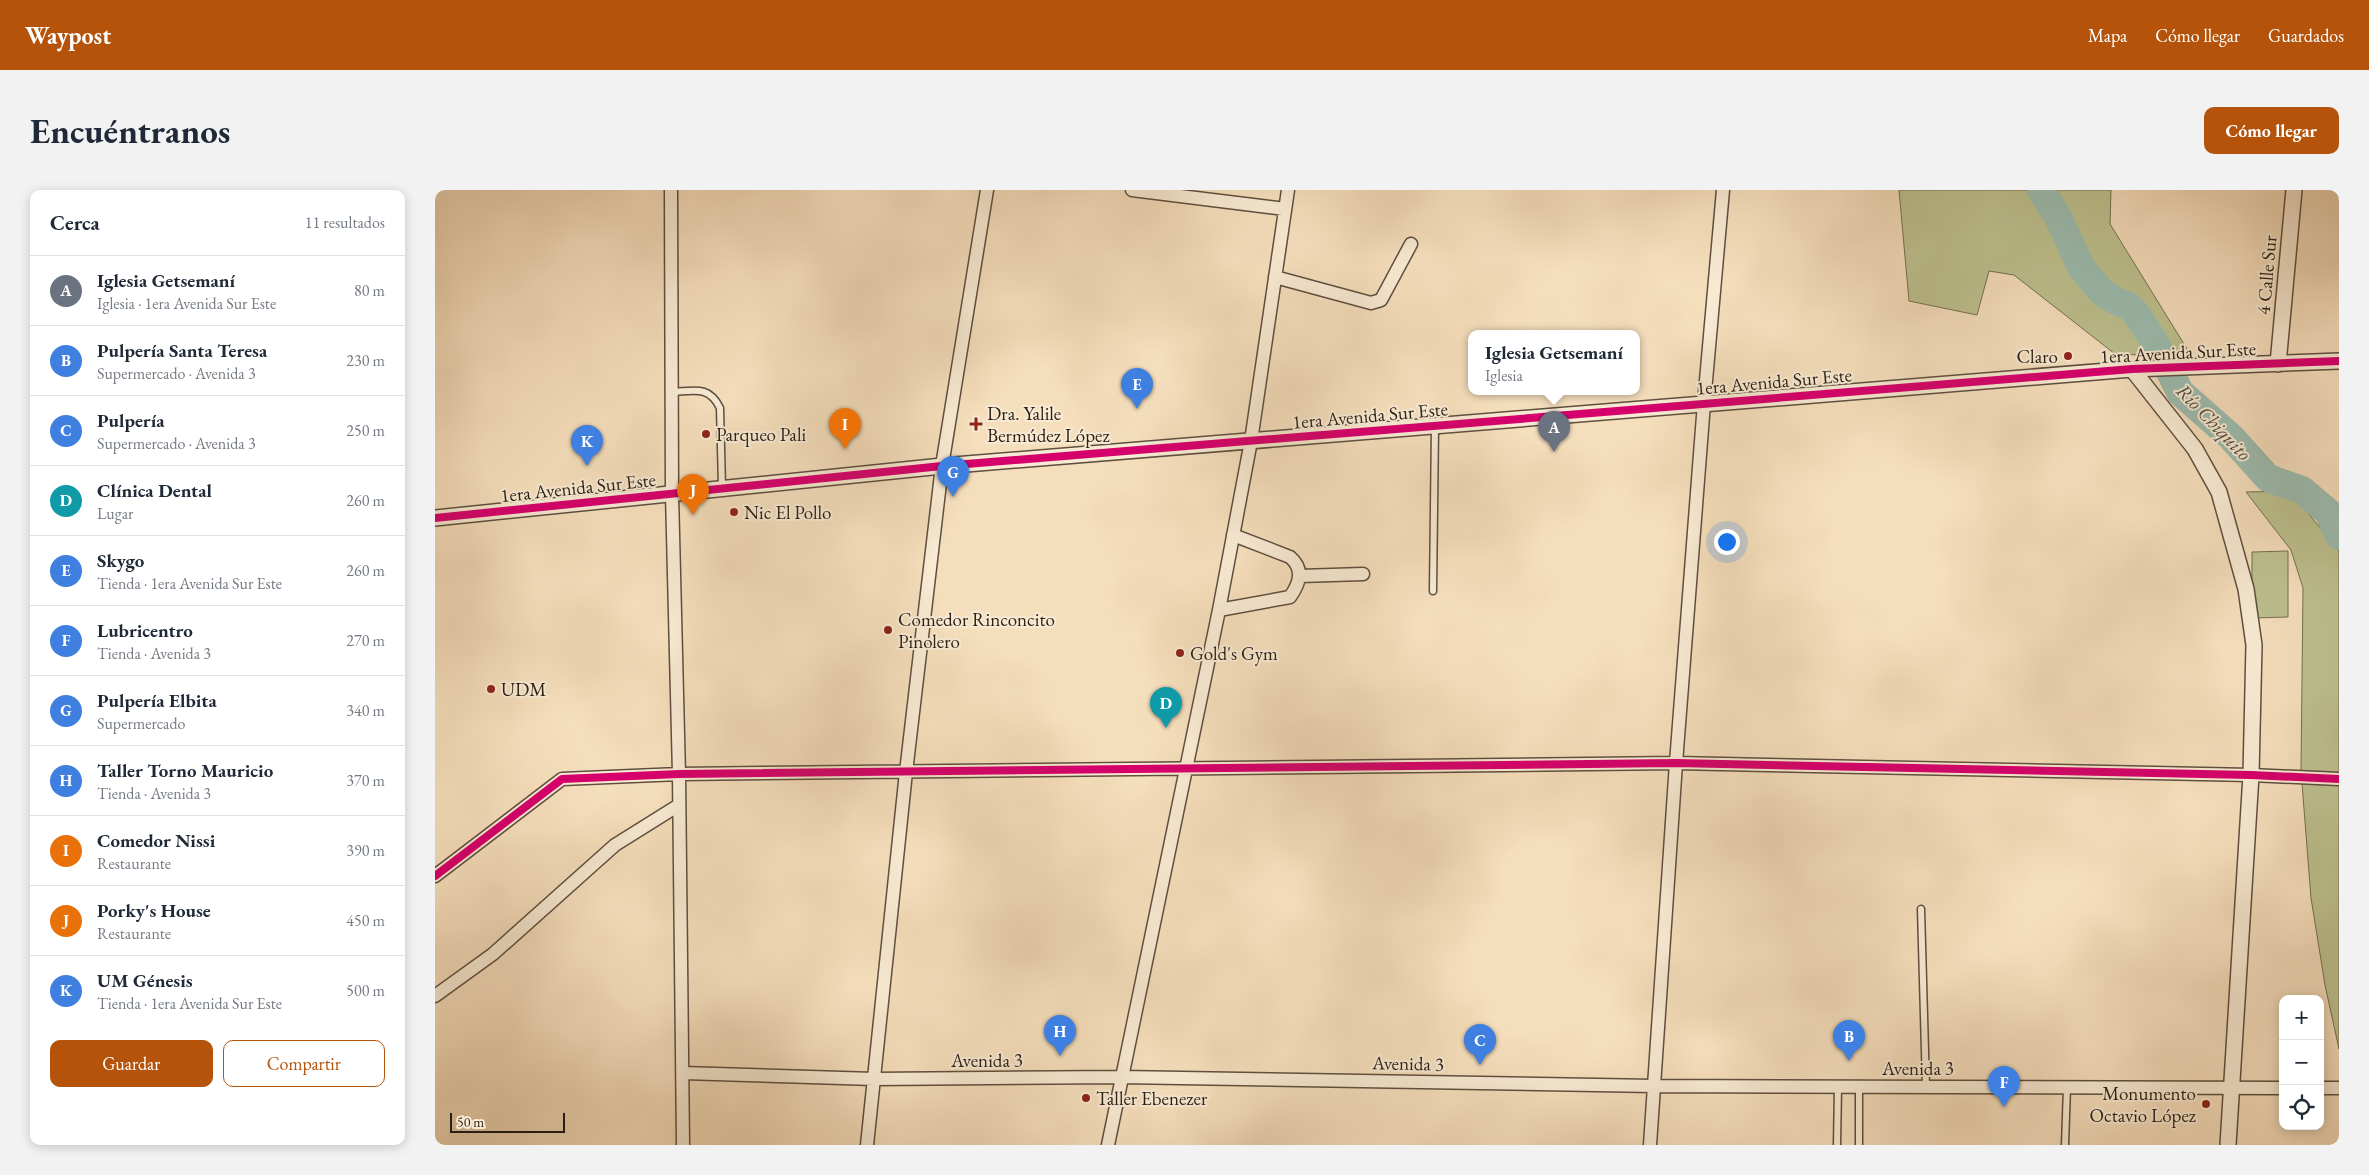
<!DOCTYPE html>
<html lang="es">
<head>
<meta charset="utf-8">
<style>
	body { margin:0; font-family:"EB Garamond",serif; background:#f2f2f3; color:#1f2937 }
	.controls { position:absolute; right:15px; bottom:15px; display:grid; overflow:hidden; border-radius:10px; box-shadow:0 2px 12px #0003 }
	.controls button { width:45px; height:45px; display:grid; place-items:center; padding:0; border:0; border-bottom:1px solid #e0e1e3; background:#fff; color:#1f2937; font:25px sans-serif }
	.scale { position:absolute; left:15px; bottom:12px; width:115px; box-sizing:border-box; padding-left:5px; border:2px solid #2b1f15; border-top:0; font-size:14px; line-height:18px; white-space:nowrap; color:#2b1f15; -webkit-text-stroke:4px #f8ead3; paint-order:stroke }
	.you { position:absolute; left:1291px; top:351px; width:18px; height:18px; margin:-12px; border:4px solid #fff; border-radius:50%; background:#1a73e8; box-shadow:0 0 0 8px #1a73e833 }
	.badge { display:grid; place-items:center; width:32px; height:32px; border-radius:50%; background:#b45309; color:#fff; font-size:16px; font-weight:700 }
	.pin { position:absolute; translate:-50% -41px; filter:drop-shadow(0 1px 2px #0008) }
	.pin::after { content:''; position:absolute; top:26px; width:18px; height:15px; background:inherit; clip-path:polygon(0 0,100% 0,50% 100%) }
	.popup { position:absolute; left:1033px; top:140px; width:172px; height:65px; box-sizing:border-box; display:grid; place-content:center; border-radius:10px; background:#fff; filter:drop-shadow(0 1px 4px #0005); font-size:16px; white-space:nowrap; color:#747a83 }
	.popup b { font-size:19px; color:#1f2937 }
	.popup::after { content:''; position:absolute; left:50%; top:100%; margin-left:-10px; border:10px solid transparent; border-top-color:#fff }
	.list { margin:0; padding:0; list-style:none }
	h2 { display:flex; justify-content:space-between; align-items:center; height:65px; margin:0; padding:0 20px; font-size:21px }
	h2 small { font-size:16px; font-weight:400; color:#747a83 }
	.list li { display:grid; grid-template-columns:32px 1fr auto; gap:15px; align-items:center; box-sizing:border-box; height:70px; padding:0 20px; border-top:1px solid #e0e1e3 }
	.list b { display:block; font-size:19px; white-space:nowrap }
	.list p { margin:0; font-size:16px; white-space:nowrap; color:#747a83 }
	.list em { font-size:16px; font-style:normal; color:#747a83 }
	.actions { display:flex; gap:10px; padding:15px 20px }
	.actions a { flex:1; padding:11px 0; border:1px solid #b45309; border-radius:10px; text-align:center; font-size:18px; color:#b45309 }
	.actions .main { background:#b45309; color:#fff }
	.icon { flex:none; width:28px; height:28px; fill:none; stroke:currentColor; stroke-width:2; stroke-linecap:round; stroke-linejoin:round }
	.map { position:relative; flex:none; width:1904px; height:955px; overflow:hidden; border-radius:10px }
	header { display:flex; align-items:center; gap:30px; box-sizing:border-box; height:70px; padding:0 25px; background:#b45309; color:#fff }
	header strong { font-size:24px }
	nav { display:flex; gap:28px; margin-inline-start:auto; font-size:18px }
	.intro { display:flex; align-items:center; justify-content:space-between; box-sizing:border-box; height:120px; padding:0 30px }
	h1 { margin:0; font-size:35px }
	.button { padding:12px 22px; border-radius:10px; background:#b45309; color:#fff; font-size:18px; font-weight:700 }
	main { display:flex; gap:30px; padding:0 30px }
	aside { flex:1; background:#fff; border-radius:10px; box-shadow:0 2px 12px #0003 }
	.map>svg:first-child { display:block }
	.green { fill:#bdc18f; stroke:#747052 }
	.lines { fill:none; stroke-linecap:round; stroke-linejoin:round }
	.river { stroke:#9cbcaf; stroke-width:28 }
	.service-casing { stroke:#5e4f3f; stroke-width:9 }
	.minor-casing { stroke:#5e4f3f; stroke-width:15 }
	.tertiary-casing { stroke:#5e4f3f; stroke-width:18 }
	.service { stroke:#f8ead3; stroke-width:6 }
	.minor { stroke:#f8ead3; stroke-width:12 }
	.tertiary { stroke:#f8ead3; stroke-width:15 }
	.cycleway-casing { stroke:#f8ead3; stroke-width:11 }
	.cycleway { stroke:#d6006c; stroke-width:8 }
	.poi-dot { fill:#8f2418; stroke:#f8ead3; stroke-width:2 }
	.labels { text-anchor:middle; stroke-width:4; stroke-linejoin:round; paint-order:stroke }
	.street-label { font-size:19px; fill:#2b1f15; stroke:#f8ead3 }
	.poi-label { font-size:19px; fill:#2b1f15; stroke:#f8ead3; text-anchor:start }
	.water-label { font-size:20px; font-style:italic; fill:#4d4e43; stroke:#f8ead3 }
</style>
</head>
<body>
<header>
<strong>Waypost</strong>
<nav><a>Mapa</a><a>Cómo llegar</a><a>Guardados</a></nav>
</header>
<div class="intro"><h1>Encuéntranos</h1><a class="button">Cómo llegar</a></div>
<main>
<aside>
<h2>Cerca<small>11 resultados</small></h2>
<ul class="list">
<li><span class="badge" style="background:#6b7280">A</span><div><b>Iglesia Getsemaní</b><p>Iglesia · 1era Avenida Sur Este</p></div><em>80 m</em></li>
<li><span class="badge" style="background:#3f7fe0">B</span><div><b>Pulpería Santa Teresa</b><p>Supermercado · Avenida 3</p></div><em>230 m</em></li>
<li><span class="badge" style="background:#3f7fe0">C</span><div><b>Pulpería</b><p>Supermercado · Avenida 3</p></div><em>250 m</em></li>
<li><span class="badge" style="background:#0f9aa8">D</span><div><b>Clínica Dental</b><p>Lugar</p></div><em>260 m</em></li>
<li><span class="badge" style="background:#3f7fe0">E</span><div><b>Skygo</b><p>Tienda · 1era Avenida Sur Este</p></div><em>260 m</em></li>
<li><span class="badge" style="background:#3f7fe0">F</span><div><b>Lubricentro</b><p>Tienda · Avenida 3</p></div><em>270 m</em></li>
<li><span class="badge" style="background:#3f7fe0">G</span><div><b>Pulpería Elbita</b><p>Supermercado</p></div><em>340 m</em></li>
<li><span class="badge" style="background:#3f7fe0">H</span><div><b>Taller Torno Mauricio</b><p>Tienda · Avenida 3</p></div><em>370 m</em></li>
<li><span class="badge" style="background:#e8710a">I</span><div><b>Comedor Nissi</b><p>Restaurante</p></div><em>390 m</em></li>
<li><span class="badge" style="background:#e8710a">J</span><div><b>Porky's House</b><p>Restaurante</p></div><em>450 m</em></li>
<li><span class="badge" style="background:#3f7fe0">K</span><div><b>UM Génesis</b><p>Tienda · 1era Avenida Sur Este</p></div><em>500 m</em></li>
</ul>
<div class="actions"><a class="main">Guardar</a><a>Compartir</a></div>
</aside>
<div class="map">
<svg width="1904" height="955" viewBox="0 0 1904 955">
	<rect width="100%" height="100%" fill="#f5debc"/>
	<filter id="stains"><feTurbulence type="fractalNoise" baseFrequency=".004" numOctaves="4"/><feColorMatrix values="0 0 0 0 .2 0 0 0 0 .09 0 0 0 0 .02 0 0 0 .5 -.17"/></filter>
	<radialGradient id="worn" r=".72"><stop offset=".6" stop-color="#630" stop-opacity="0"/><stop offset="1" stop-color="#630" stop-opacity=".3"/></radialGradient>
	<path class="green" d="M 1464,0 L 1676,0 L 1675,34 L 1757,167 L 1680,164 L 1579,85 L 1554,81 L 1542,125 L 1474,111 Z
		M 1855,301 L 1904,361 L 1904,859 L 1890,795 L 1876,708 L 1866,581 L 1868,398 L 1856,360 L 1811,302 Z
		M 1853,361 L 1853,427 L 1817,428 L 1817,362 Z"/>
	<g class="lines">
		<path class="river" d="M 1606,0 L 1624,29 L 1646,77 L 1666,101 L 1679,110 L 1694,116 L 1703,126 L 1722,156 L 1745,202 L 1796,247 L 1833,288 L 1867,300 L 1893,322 L 1904,346"/>
		<defs>
			<path id="service" d="M 237,202 C 259,201 274,195 285,218 L 287,297
				M 998,401 L 1000,236
				M 1486,719 L 1491,897
				M 1402,955 L 1403,897
				M 1424,955 L 1424,897
				M 1630,955 L 1632,897"/>
			<path id="minor" d="M 236,0 L 237,304 L 244,584 L 248,955
				M 697,0 L 850,19
				M 840,87 L 936,113 L 946,110 L 976,54
				M 865,386 L 928,384
				M 784,420 L 855,407 C 865,393 869,379 855,367 L 798,345
				M 0,686 L 127,589 L 244,584 L 1241,573 L 1816,585 L 1904,589
				M 0,806 L 58,764 L 180,655 L 244,615
				M 248,883 L 439,889 L 686,887 L 1219,896 L 1848,898
				M 1885,898 L 1904,898
				M 432,955 L 471,582 L 507,276 L 552,0
				M 673,955 L 784,420 L 816,251 L 853,0
				M 1215,955 L 1241,573 L 1269,213 L 1288,0"/>
			<path id="tertiary" d="M 1843,174 L 1859,0
				M 1697,179 L 1760,259 L 1784,302 L 1811,399 L 1819,455 L 1816,585 L 1793,955
				M 0,328 L 507,276 L 1697,179 L 1904,171"/>
		</defs>
		<use href="#service" class="service-casing"/>
		<use href="#minor" class="minor-casing"/>
		<use href="#tertiary" class="tertiary-casing"/>
		<use href="#service" class="service"/>
		<use href="#minor" class="minor"/>
		<use href="#tertiary" class="tertiary"/>
		<defs>
			<path id="cycleway" d="M 0,328 L 507,276 L 1697,179 L 1904,171
				M 0,686 L 127,589 L 244,584 L 1241,573 L 1816,585 L 1904,589"/>
		</defs>
		<use href="#cycleway" class="cycleway-casing"/>
		<use href="#cycleway" class="cycleway"/>
	</g>
	<g class="poi-dot">
		<circle cx="1633" cy="166" r="5"/>
		<path d="M538.5 226.5h5v5h5v5h-5v5h-5v-5h-5v-5h5z"/>
		<circle cx="271" cy="244" r="5"/>
		<circle cx="299" cy="322" r="5"/>
		<circle cx="453" cy="440" r="5"/>
		<circle cx="745" cy="463" r="5"/>
		<circle cx="56" cy="499" r="5"/>
		<circle cx="651" cy="908" r="5"/>
		<circle cx="1771" cy="914" r="5"/>
	</g>
	<g class="labels">
		<g class="street-label">
			<text transform="translate(1831 85) rotate(-85)" y="7">4 Calle Sur</text>
			<text transform="translate(1743 162) rotate(-3)" y="7">1era Avenida Sur Este</text>
			<text transform="translate(1339 191) rotate(-5)" y="7">1era Avenida Sur Este</text>
			<text transform="translate(935 225) rotate(-5)" y="7">1era Avenida Sur Este</text>
			<text transform="translate(143 297) rotate(-6)" y="7">1era Avenida Sur Este</text>
			<text x="552" y="877">Avenida 3</text>
			<text transform="translate(973 873) rotate(1)" y="7">Avenida 3</text>
			<text x="1483" y="885">Avenida 3</text>
		</g>
		<g class="poi-label">
			<text x="1623" y="173" text-anchor="end">Claro</text>
			<text x="552" y="230">Dra. Yalile<tspan x="552" dy="22">Bermúdez López</tspan></text>
			<text x="281" y="251">Parqueo Pali</text>
			<text x="309" y="329">Nic El Pollo</text>
			<text x="463" y="436">Comedor Rinconcito<tspan x="463" dy="22">Pinolero</tspan></text>
			<text x="755" y="470">Gold's Gym</text>
			<text x="66" y="506">UDM</text>
			<text x="1761" y="910" text-anchor="end">Monumento<tspan x="1761" dy="22">Octavio López</tspan></text>
			<text x="661" y="915">Taller Ebenezer</text>
		</g>
		<g class="water-label">
			<text transform="translate(1779 232) rotate(46)" y="7">Río Chiquito</text>
		</g>
	</g>
	<rect width="100%" height="100%" filter="url(#stains)"/>
	<rect width="100%" height="100%" fill="url(#worn)"/>
</svg>
<div class="controls">
<button>+</button>
<button>−</button>
<button><svg class="icon" aria-label="locate" viewBox="0 0 24 24"><circle cx="12" cy="12" r="6"/><path d="M12 2v4M12 18v4M2 12h4M18 12h4"/></svg></button>
</div>
<div class="scale">50 m</div>
<div class="you"></div>
<div class="pin badge" style="left:1119px;top:262px;background:#6b7280">A</div>
<div class="popup"><b>Iglesia Getsemaní</b>Iglesia</div>
<div class="pin badge" style="left:1414px;top:871px;background:#3f7fe0">B</div>
<div class="pin badge" style="left:1045px;top:875px;background:#3f7fe0">C</div>
<div class="pin badge" style="left:731px;top:538px;background:#0f9aa8">D</div>
<div class="pin badge" style="left:702px;top:219px;background:#3f7fe0">E</div>
<div class="pin badge" style="left:1569px;top:917px;background:#3f7fe0">F</div>
<div class="pin badge" style="left:518px;top:307px;background:#3f7fe0">G</div>
<div class="pin badge" style="left:625px;top:866px;background:#3f7fe0">H</div>
<div class="pin badge" style="left:410px;top:259px;background:#e8710a">I</div>
<div class="pin badge" style="left:258px;top:325px;background:#e8710a">J</div>
<div class="pin badge" style="left:152px;top:276px;background:#3f7fe0">K</div>
</div>
</main>
</body>
</html>
